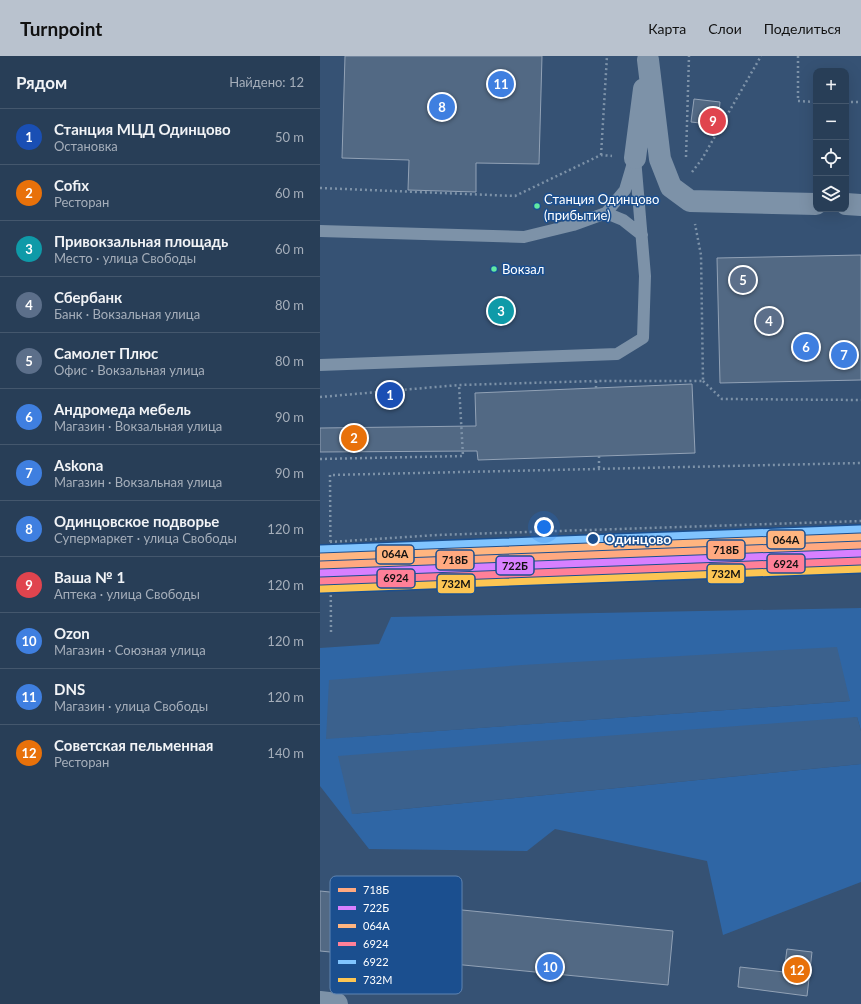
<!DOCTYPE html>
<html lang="ru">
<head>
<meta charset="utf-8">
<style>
	body { margin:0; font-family:Lato,sans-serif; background:#344961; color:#f1f3f6 }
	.controls { position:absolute; right:12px; top:12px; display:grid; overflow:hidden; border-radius:8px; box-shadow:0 4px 16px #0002 }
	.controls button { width:36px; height:36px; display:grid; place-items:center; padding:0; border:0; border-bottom:1px solid #44576d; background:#283e57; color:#f1f3f6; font:20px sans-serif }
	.you { position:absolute; left:224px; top:471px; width:14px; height:14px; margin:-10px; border:3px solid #fff; border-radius:50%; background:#1a73e8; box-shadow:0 0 0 6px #1a73e833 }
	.badge { display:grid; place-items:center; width:26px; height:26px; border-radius:50%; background:#b9c2ce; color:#fff; font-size:13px; font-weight:700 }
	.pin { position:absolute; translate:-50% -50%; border:2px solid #fff; box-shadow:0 1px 4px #0006 }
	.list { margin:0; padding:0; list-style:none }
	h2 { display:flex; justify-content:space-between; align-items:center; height:52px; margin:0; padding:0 16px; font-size:17px }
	h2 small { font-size:13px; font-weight:400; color:#a5aeba }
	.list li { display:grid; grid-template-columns:26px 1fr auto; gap:12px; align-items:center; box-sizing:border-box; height:56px; padding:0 16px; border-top:1px solid #44576d }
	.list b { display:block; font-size:15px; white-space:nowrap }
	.list p { margin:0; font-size:13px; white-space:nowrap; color:#a5aeba }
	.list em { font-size:13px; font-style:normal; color:#a5aeba }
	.icon { flex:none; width:22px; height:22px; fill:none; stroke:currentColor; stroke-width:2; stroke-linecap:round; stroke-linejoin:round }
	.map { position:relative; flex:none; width:541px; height:948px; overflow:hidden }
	header { display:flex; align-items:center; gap:24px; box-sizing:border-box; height:56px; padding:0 20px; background:#b9c2ce; color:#111 }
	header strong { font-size:19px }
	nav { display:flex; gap:22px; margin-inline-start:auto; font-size:14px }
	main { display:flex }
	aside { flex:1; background:#283e57 }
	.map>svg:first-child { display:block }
	.green { fill:#2f66a5; fill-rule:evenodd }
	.water { fill:#3b618d }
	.building { fill:#526984; stroke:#92a2b6 }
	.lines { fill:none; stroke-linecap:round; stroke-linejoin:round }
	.path { stroke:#7d92a8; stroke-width:2.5; stroke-dasharray:2 3; stroke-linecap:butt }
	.service { stroke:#7d92a8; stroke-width:12 }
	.minor { stroke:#7d92a8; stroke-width:22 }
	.tertiary { stroke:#7d92a8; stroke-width:22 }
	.rail-1-casing { stroke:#1b4f8f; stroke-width:10 }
	.rail-2-casing { stroke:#1b4f8f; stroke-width:10 }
	.rail-3-casing { stroke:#1b4f8f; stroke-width:10 }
	.rail-4-casing { stroke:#1b4f8f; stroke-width:10 }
	.rail-5-casing { stroke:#1b4f8f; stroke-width:10 }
	.rail-6-casing { stroke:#1b4f8f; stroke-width:10 }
	.rail-1 { stroke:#ffa980; stroke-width:7 }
	.rail-2 { stroke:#d880ff; stroke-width:7 }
	.rail-3 { stroke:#ffb580; stroke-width:7 }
	.rail-4 { stroke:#ff8098; stroke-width:7 }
	.rail-5 { stroke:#80c4ff; stroke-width:7 }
	.rail-6 { stroke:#fcc553; stroke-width:7 }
	.bus-dot { fill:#60e9a3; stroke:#1b4f8f; stroke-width:1.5 }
	.stop-dot { fill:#1b4f8f; stroke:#fff; stroke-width:2 }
	.labels { text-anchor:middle; stroke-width:3; stroke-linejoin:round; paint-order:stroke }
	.bus-label { font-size:13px; fill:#fff; stroke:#1b4f8f; text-anchor:start }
	.stop-label { font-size:14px; font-weight:bold; fill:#fff; stroke:#1b4f8f; text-anchor:start }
	.key { fill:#1b4f8f; stroke:#5f84b1; stroke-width:1 }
	.key-label { font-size:11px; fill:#fff }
	.line-badge { stroke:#1b4f8f; stroke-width:1.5 }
	.pale-badge-label { font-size:11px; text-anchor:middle; font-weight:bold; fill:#111 }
</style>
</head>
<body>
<header>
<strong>Turnpoint</strong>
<nav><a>Карта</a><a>Слои</a><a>Поделиться</a></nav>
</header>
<main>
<aside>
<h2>Рядом<small>Найдено: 12</small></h2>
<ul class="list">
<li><span class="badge" style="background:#1a4fb4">1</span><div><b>Станция МЦД Одинцово</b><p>Остановка</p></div><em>50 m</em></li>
<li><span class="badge" style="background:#e8710a">2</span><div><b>Cofix</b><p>Ресторан</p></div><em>60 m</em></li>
<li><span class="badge" style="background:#0f9aa8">3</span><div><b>Привокзальная площадь</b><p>Место · улица Свободы</p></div><em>60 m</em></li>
<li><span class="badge" style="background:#5c6f8a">4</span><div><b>Сбербанк</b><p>Банк · Вокзальная улица</p></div><em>80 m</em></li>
<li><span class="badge" style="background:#5c6f8a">5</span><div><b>Самолет Плюс</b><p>Офис · Вокзальная улица</p></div><em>80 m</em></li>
<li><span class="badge" style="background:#3f7fe0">6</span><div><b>Андромеда мебель</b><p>Магазин · Вокзальная улица</p></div><em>90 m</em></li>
<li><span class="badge" style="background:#3f7fe0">7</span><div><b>Askona</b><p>Магазин · Вокзальная улица</p></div><em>90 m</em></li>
<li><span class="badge" style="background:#3f7fe0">8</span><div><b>Одинцовское подворье</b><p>Супермаркет · улица Свободы</p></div><em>120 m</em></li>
<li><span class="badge" style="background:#e0444e">9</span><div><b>Ваша № 1</b><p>Аптека · улица Свободы</p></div><em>120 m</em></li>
<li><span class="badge" style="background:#3f7fe0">10</span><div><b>Ozon</b><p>Магазин · Союзная улица</p></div><em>120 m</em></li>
<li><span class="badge" style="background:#3f7fe0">11</span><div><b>DNS</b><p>Магазин · улица Свободы</p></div><em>120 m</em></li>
<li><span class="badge" style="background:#e8710a">12</span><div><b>Советская пельменная</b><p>Ресторан</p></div><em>140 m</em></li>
</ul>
</aside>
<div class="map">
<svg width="541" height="948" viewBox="0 0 541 948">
	<rect width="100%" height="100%" fill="#365274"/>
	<path class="green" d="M 541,552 L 541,675 L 537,661 L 32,758 L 541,708 L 541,826 L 403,879 L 387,805 L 235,773 L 207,795 L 49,793 L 0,730 L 0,592 L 59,588 L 71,561 ZM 530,644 L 530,645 L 6,683 Z"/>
	<path class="water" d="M 517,591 L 530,645 L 6,683 L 9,624 L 202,609 Z
		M 537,661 L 541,675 L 541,708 L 32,758 L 18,700 Z"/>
	<path class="building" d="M 25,0 L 222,0 L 219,108 L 156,107 L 156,136 L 88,134 L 89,104 L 22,102 Z
		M 374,43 L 400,46 L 398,69 L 371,66 Z
		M 541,199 L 541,324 L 400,327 L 397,202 Z
		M 372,328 L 375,397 L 158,404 L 157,395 L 0,396 L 0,372 L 156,370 L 155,337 Z
		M 91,821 L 135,825 L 132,853 L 353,875 L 348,929 L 0,895 L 0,835 L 88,844 Z
		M 467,893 L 492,896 L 487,940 L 418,931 L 420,911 L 464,916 Z"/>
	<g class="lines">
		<path class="path" d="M 478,0 L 478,45 L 496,46
			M 526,46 L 541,46
			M 281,99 L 287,0
			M 366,101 L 369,0
			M 372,116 L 382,103 L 441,0
			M 0,132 L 195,140 L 281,99 L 292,100
			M 276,325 L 276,332
			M 383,325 L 402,343 L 541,344
			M 0,341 L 139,329 L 276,325 L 383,325 L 381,199 L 375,168
			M 279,400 L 279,413
			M 0,403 L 143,400 L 139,329
			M 10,486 L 117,479 L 541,465
			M 11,576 L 10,419 L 541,407"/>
		<path class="service" d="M 286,157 L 303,164 L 322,179
			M 0,175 L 204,181 L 253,169 L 286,157 L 305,134 L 313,107
			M 0,309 L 297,298 L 323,282 L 325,220 L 315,102"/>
		<path class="minor" d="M 328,4 L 340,103 L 351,131 L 370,145 L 496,148
			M 315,102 L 324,33
			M 526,148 L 541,149"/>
		<path class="tertiary" d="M 0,946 L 17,948"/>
		<defs>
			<path id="rail-1" d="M 0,509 L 541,489"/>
			<path id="rail-2" d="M 0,517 L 541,497"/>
			<path id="rail-3" d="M 0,501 L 541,481"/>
			<path id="rail-4" d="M 1,525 L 541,505"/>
			<path id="rail-5" d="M 0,493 L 540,473"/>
			<path id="rail-6" d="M 1,533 L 541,513"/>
		</defs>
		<use href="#rail-1" class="rail-1-casing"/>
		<use href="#rail-2" class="rail-2-casing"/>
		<use href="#rail-3" class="rail-3-casing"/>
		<use href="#rail-4" class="rail-4-casing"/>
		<use href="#rail-5" class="rail-5-casing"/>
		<use href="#rail-6" class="rail-6-casing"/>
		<use href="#rail-1" class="rail-1"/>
		<use href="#rail-2" class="rail-2"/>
		<use href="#rail-3" class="rail-3"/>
		<use href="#rail-4" class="rail-4"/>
		<use href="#rail-5" class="rail-5"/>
		<use href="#rail-6" class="rail-6"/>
	</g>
	<g class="bus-dot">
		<circle cx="217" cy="150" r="3.5"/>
		<circle cx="174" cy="213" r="3.5"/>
	</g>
	<circle class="stop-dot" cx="273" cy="483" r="6"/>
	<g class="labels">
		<g class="bus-label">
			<text x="224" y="148">Станция Одинцово<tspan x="224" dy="16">(прибытие)</tspan></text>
			<text x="182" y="218">Вокзал</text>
		</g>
		<g class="stop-label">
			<text x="284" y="488">Одинцово</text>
		</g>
	</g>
	<rect x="10" y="820" width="132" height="118" rx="6" class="key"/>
	<rect x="18" y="832" width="18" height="4" fill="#ffa980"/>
	<rect x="18" y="850" width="18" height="4" fill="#d880ff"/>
	<rect x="18" y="868" width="18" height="4" fill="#ffb580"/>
	<rect x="18" y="886" width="18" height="4" fill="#ff8098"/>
	<rect x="18" y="904" width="18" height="4" fill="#80c4ff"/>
	<rect x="18" y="922" width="18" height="4" fill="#fcc553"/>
	<g class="key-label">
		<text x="43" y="838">718Б</text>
		<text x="43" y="856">722Б</text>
		<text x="43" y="874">064А</text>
		<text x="43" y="892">6924</text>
		<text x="43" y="910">6922</text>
		<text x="43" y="928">732М</text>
	</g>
	<g class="line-badge">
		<rect x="447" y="474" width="38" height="19" rx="4" fill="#ffb580"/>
		<rect x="387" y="484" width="38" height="20" rx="4" fill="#ffa980"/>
		<rect x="56" y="489" width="38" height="19" rx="4" fill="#ffb580"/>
		<rect x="116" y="494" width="38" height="20" rx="4" fill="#ffa980"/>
		<rect x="447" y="498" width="38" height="19" rx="4" fill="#ff8098"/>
		<rect x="176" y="500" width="38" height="19" rx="4" fill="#d880ff"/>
		<rect x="387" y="508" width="38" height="20" rx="4" fill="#fcc553"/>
		<rect x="57" y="513" width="38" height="19" rx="4" fill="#ff8098"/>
		<rect x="117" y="518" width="38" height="20" rx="4" fill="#fcc553"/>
	</g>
	<g class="pale-badge-label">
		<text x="466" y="488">064А</text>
		<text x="406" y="498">718Б</text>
		<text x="75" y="502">064А</text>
		<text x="135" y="508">718Б</text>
		<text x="466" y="512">6924</text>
		<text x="195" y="514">722Б</text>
		<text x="406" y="522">732М</text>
		<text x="76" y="526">6924</text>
		<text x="136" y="532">732М</text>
	</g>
</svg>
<div class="controls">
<button>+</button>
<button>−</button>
<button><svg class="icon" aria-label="locate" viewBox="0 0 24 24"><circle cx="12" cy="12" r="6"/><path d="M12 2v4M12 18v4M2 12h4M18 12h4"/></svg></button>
<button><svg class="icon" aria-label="layers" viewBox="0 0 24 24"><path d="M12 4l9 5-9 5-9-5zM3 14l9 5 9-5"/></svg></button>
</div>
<div class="you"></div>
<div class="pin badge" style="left:70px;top:339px;background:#1a4fb4">1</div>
<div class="pin badge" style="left:34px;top:382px;background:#e8710a">2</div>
<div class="pin badge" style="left:181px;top:255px;background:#0f9aa8">3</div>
<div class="pin badge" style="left:449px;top:265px;background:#5c6f8a">4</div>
<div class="pin badge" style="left:423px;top:224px;background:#5c6f8a">5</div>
<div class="pin badge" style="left:486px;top:291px;background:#3f7fe0">6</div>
<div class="pin badge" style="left:524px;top:299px;background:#3f7fe0">7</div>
<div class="pin badge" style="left:122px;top:51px;background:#3f7fe0">8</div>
<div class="pin badge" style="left:393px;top:65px;background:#e0444e">9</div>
<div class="pin badge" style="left:230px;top:911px;background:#3f7fe0">10</div>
<div class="pin badge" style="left:181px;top:28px;background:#3f7fe0">11</div>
<div class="pin badge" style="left:477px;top:914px;background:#e8710a">12</div>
</div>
</main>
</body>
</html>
